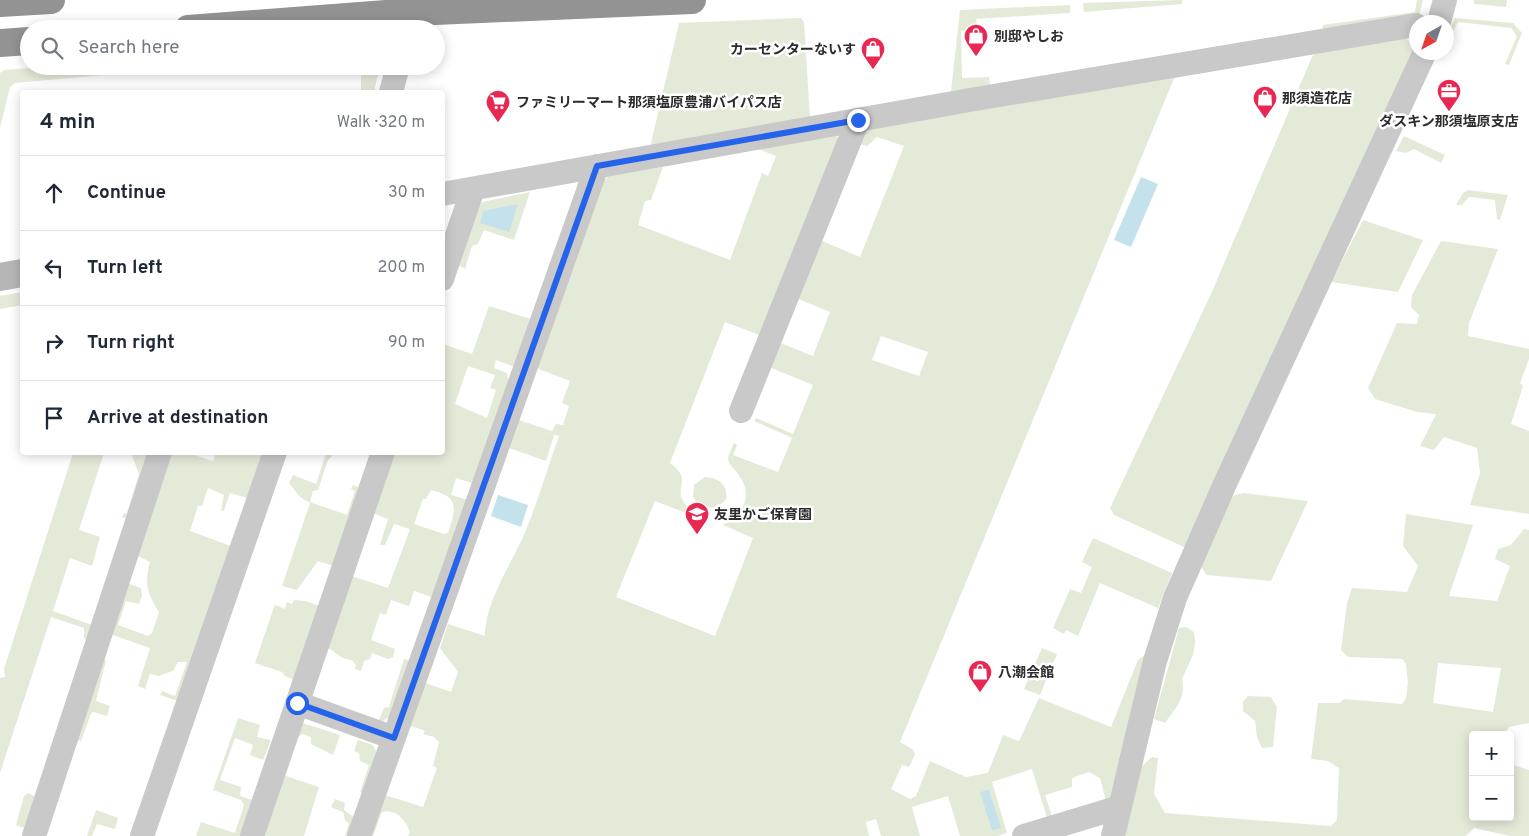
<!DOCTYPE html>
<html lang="en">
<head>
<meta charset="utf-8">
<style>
	body { margin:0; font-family:Overpass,"Noto Sans JP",sans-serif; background:#f6f6f7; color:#1f2937 }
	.controls { position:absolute; right:15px; bottom:15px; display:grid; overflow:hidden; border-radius:5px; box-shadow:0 2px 12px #0003 }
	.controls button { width:45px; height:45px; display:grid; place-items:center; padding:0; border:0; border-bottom:1px solid #e0e1e3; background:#fff; color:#1f2937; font:25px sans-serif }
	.compass { position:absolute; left:1409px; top:15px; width:45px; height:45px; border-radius:50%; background:#fff; box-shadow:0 2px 12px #0003; rotate:220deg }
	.stop { position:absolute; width:15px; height:15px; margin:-11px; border:4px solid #2563eb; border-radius:50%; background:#fff }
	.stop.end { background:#2563eb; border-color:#fff; box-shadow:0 1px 5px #0008 }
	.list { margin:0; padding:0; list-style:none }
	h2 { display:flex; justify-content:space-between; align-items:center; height:65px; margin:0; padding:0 20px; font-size:21px }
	h2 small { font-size:16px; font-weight:400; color:#747a83 }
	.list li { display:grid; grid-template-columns:32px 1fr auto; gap:15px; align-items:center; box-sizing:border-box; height:75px; padding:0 20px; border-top:1px solid #e0e1e3 }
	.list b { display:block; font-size:19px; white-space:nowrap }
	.list em { font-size:16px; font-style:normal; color:#747a83 }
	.icon { flex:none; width:28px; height:28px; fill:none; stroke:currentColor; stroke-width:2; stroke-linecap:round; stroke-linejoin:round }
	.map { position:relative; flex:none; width:1529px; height:836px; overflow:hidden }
	.search { position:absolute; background:#fff; box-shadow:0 2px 12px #0003; left:20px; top:20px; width:425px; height:55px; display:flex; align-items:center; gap:12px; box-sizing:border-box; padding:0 18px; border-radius:28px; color:#747a83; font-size:19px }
	.panel { position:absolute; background:#fff; box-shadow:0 2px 12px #0003; left:20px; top:90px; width:425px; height:365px; border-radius:5px }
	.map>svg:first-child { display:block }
	.green { fill:#e4ead8; fill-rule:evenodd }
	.water { fill:#c3e2eb }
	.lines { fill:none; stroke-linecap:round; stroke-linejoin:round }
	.street { stroke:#c9c9c9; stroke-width:24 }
	.secondary { stroke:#b6b6b6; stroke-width:28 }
	.highway { stroke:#939393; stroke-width:28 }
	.route { stroke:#2563eb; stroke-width:6 }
	.labels { text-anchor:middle; stroke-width:5; stroke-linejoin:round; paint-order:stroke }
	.poi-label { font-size:14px; font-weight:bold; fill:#2c2c2c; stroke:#fff; text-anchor:start }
</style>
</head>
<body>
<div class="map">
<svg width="1529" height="836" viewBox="0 0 1529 836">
	<rect width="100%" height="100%" fill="#fff"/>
	<path class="green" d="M 1182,0 L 1182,4 L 1084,12 L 1083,3 Z
		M 1417,0 L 1423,0 L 1419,16 L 1322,30 L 1323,25 L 1415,12 Z
		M 1474,0 L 1507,0 L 1506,7 L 1474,4 Z
		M 1070,5 L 1070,13 L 976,19 L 977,28 L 961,31 L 962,78 L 989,77 L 990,85 L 951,92 L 960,10 Z
		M 801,18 L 804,22 L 810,119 L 653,147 L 651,143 L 679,23 Z
		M 1455,18 L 1513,23 L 1522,33 L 1509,65 L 1505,64 L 1517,36 L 1511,28 L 1458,22 L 1447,43 L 1447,36 Z
		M 1403,36 L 1414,45 L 1415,60 L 1191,545 L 1184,547 L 1114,515 L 1110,508 L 1211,294 L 1312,57 L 1317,51 Z
		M 60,66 L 157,66 L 158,70 L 15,83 L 10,87 L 0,128 L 0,73 L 4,70 Z
		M 361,66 L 380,66 L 374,92 L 361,92 Z
		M 1175,76 L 900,742 L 912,749 L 915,754 L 909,767 L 902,765 L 891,789 L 910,799 L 916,796 L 930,761 L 966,777 L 988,773 L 1003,735 L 1019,741 L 1039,698 L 1111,727 L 1138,660 L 1146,654 L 1109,800 L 1106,801 L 1100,778 L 1089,772 L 1072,778 L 1072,787 L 1045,795 L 1052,816 L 1048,821 L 1032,769 L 992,782 L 1007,833 L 998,836 L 960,836 L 948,796 L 912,807 L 920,836 L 881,836 L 876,819 L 866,822 L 869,836 L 408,836 L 410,832 C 406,820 395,808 382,812 L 373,836 L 370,836 L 385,795 L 423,807 L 437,768 L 433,766 L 439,742 L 434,737 L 423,734 L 425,731 L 408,725 L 423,682 L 451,692 L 458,672 L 440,648 L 448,624 L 485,636 C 485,604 510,565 523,537 C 537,505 547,469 559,436 L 544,432 L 554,435 L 546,461 L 509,448 L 519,420 L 552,431 L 556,424 L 563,425 L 569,406 L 562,403 L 570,381 L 536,368 L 602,184 L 608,176 L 663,167 L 651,200 L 645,201 L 638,225 L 730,260 L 762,173 L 768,176 L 776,156 L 758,149 L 835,133 L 839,139 L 762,336 L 725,322 L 670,463 C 696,483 669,486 688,508 L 686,513 L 655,501 L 616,597 L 715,636 L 753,538 L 723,525 C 744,514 754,495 738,474 C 735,469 728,465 728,458 C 729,453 732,448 734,443 L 737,445 L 733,455 L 778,472 L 792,438 L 754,421 L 756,418 L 793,434 L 813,385 L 769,367 L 778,342 L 813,356 L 830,312 L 796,298 L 820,240 L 860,257 L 904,146 L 877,137 L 867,146 L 857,143 L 867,130 ZM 881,336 L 928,352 L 919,376 L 872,360 Z
		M 1404,136 L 1445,155 L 1441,163 L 1414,149 L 1406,153 L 1396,151 Z
		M 1468,190 L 1508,195 L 1500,220 L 1497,219 L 1495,200 L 1469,197 L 1462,205 L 1456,205 L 1463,193 Z
		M 530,192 L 514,240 L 484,230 L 478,244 L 472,246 L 465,269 L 458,265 L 476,210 L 482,202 Z
		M 1363,220 L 1423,240 L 1398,292 L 1331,282 Z
		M 1441,241 L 1498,249 L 1469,323 L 1468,336 L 1529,349 L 1529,359 L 1520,383 L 1523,386 L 1511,424 L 1529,431 L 1529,514 L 1470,505 L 1480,473 L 1477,448 L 1444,437 L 1434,450 L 1420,446 L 1436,414 L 1417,412 L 1375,399 L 1368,388 L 1397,323 L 1417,324 L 1419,315 L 1411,307 L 1412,295 Z
		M 22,292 L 22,305 L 0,309 L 0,296 Z
		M 489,306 L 534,320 L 515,367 L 496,360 L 494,368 L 507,373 L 509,387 L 475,484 L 456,478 L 451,495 L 468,500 L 434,598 L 414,591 L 409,606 L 391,600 L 386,615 L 380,613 L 371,640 L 395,649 L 393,657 L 388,659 L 372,653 L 370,659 L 364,661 L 361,671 L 355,669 L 356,665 L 352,660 C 340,660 335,650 324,646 L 349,575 L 388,588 L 410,529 L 394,524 L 385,545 L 380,545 L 388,519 L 372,513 L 394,453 L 442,452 L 443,344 L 472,354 ZM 468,366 L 495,375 L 490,388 L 496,390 L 487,418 L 455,404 ZM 431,490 C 460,497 456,508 448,533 L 444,534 L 414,524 L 423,499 L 426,499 Z
		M 73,453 L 104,453 L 79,530 L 100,537 L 92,566 L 70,558 L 53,611 L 92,625 L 87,640 L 84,638 L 84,628 L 51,617 L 0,773 L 0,678 L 5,677 L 4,669 Z
		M 131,453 L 149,453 L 129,517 L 122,518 L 123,514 L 127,513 L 139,474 Z
		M 170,453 L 188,453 L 213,461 L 216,453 L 263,453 L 247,498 L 230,493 L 224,511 L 221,510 L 224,495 L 208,488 L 202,506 L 198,506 L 190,531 L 231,546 L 178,701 L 160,695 L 162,691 L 175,696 L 187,662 L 178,662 L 173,671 L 158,676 L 150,674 L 145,689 L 138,686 L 150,648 L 110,634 L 127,583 L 141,588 L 142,596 L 139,604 L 126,601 L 118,625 L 148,636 L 152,633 L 159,612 C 147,593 144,583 150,562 L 136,555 Z
		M 326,453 L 335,453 L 328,460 L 318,490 L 313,491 L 310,502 L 347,515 L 355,491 L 351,489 L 353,485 L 362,489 L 334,566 L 318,561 L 297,590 L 282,586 L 310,503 L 300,497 L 289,483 L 293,475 L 316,484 Z
		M 705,477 C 720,478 728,485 726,500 L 714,509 L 697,502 L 693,497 L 694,485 Z
		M 1244,493 L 1308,501 L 1271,581 L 1207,575 L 1199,564 L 1227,500 L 1235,495 Z
		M 1406,514 L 1473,525 L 1449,596 L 1497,601 L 1510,566 L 1495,559 L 1498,549 L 1511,545 L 1524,529 L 1529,530 L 1529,723 L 1509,727 L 1504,735 L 1473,735 L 1473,817 L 1510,817 L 1510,764 L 1529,770 L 1529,836 L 1510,836 L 1474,828 L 1466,836 L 1125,836 L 1141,767 L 1152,757 L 1158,758 L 1154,794 L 1165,813 L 1331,826 L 1337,820 L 1339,768 L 1328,761 L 1311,759 L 1318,703 L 1339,703 L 1344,699 L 1402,704 L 1406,698 L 1408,683 L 1406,664 L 1402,659 L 1348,657 L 1341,650 L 1347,603 L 1352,588 L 1407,592 L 1418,566 L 1403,546 ZM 1438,663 L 1501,668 L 1493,712 L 1433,703 Z
		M 1093,538 L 1172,573 L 1158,608 L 1100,583 L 1078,636 L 1066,630 L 1064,634 L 1053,628 L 1070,589 L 1081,593 L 1092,567 L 1082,562 Z
		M 294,600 L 305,601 L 320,606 L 294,680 L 285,676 L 282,672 L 255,663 L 274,607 L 275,605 L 285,609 L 287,602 L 292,604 Z
		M 1186,627 L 1194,632 C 1198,652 1189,662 1182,679 C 1187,697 1175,709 1165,723 L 1154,719 L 1179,628 Z
		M 1042,648 L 1057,654 L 1040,695 L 1024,689 Z
		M 102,659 L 106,660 L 96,701 L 110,706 L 107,716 L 93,712 L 91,714 L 81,741 L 75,739 Z
		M 404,659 L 410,661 L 392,715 L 383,721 L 379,720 L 384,708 L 389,707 Z
		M 1248,696 L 1271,697 L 1277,707 L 1273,747 L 1262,748 L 1257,737 L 1255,721 L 1243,711 L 1243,702 Z
		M 238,718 L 260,725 L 257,737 L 271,740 L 263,760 L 250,755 L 253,745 L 235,738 L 220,780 L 241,787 L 240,796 L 252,800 L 241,836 L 196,836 L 201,822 L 235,833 L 244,805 L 241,800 L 213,790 Z
		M 303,723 L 340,735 L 333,755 L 311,744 L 311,737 L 302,734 L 297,738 Z
		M 358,740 L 373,745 L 378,755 L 364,793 L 360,792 L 369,765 L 360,761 L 359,753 L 354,751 Z
		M 280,774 L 319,787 L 304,836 L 260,836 Z
		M 28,793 L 36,797 L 27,829 L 16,825 L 24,796 Z
		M 335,799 L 345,803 L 344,810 L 355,818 L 349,836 L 345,836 L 349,823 L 345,820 L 343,812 L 331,807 Z
		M 96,810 L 118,818 L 115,829 L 97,824 L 92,836 L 87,836 Z"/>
	<path class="water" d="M 1141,177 L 1158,184 L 1131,247 L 1114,240 Z
		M 518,204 L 509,232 L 480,223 L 483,211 Z
		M 498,495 L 528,505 L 521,527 L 491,516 Z
		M 989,790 L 1001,828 L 992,830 L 980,792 Z"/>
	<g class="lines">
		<path class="street" d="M 1439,22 L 1445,0
			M 391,92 L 398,66
			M 442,194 L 970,100 L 1416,25
			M 442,279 L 473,189
			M 741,411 L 858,120
			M 297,703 L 394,738
			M 34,836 L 160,452
			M 142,836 L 275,452
			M 252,836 L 383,452
			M 359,836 L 597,166
			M 1024,836 L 1120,807
			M 1113,836 L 1155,661 L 1175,598 L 1224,486 L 1425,52"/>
		<path class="secondary" d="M 0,277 L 22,273"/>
		<path class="highway" d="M 0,3 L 51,0
			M 188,29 L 412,12 L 692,0
			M 0,43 L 29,41"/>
	</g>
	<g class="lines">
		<path class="route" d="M 297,703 L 394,738 L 597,166 L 858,120"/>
	</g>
	<defs>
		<symbol id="shop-pin" viewBox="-11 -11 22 30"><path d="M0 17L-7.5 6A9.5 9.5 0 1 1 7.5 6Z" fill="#e82853" stroke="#fff"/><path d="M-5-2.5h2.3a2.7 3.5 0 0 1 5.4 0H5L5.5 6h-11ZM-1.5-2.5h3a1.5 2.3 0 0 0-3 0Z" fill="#fff"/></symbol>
		<symbol id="office-pin" viewBox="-11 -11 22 30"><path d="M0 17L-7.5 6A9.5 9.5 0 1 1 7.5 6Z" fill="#e82853" stroke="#fff"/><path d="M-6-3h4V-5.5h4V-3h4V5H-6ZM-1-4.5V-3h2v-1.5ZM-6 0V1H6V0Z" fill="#fff"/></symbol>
		<symbol id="supermarket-pin" viewBox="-11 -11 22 30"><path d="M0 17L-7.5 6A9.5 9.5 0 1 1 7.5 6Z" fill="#e82853" stroke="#fff"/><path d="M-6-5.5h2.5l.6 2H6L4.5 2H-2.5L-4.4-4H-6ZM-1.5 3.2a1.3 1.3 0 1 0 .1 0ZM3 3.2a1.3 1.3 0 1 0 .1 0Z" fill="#fff"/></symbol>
		<symbol id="school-pin" viewBox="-11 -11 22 30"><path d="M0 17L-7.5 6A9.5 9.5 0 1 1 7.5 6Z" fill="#e82853" stroke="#fff"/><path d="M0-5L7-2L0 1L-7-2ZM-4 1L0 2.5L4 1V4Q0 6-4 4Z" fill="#fff"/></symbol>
	</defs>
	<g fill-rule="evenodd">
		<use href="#shop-pin" x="962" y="22" width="28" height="38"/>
		<use href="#shop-pin" x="859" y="35" width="28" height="38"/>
		<use href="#office-pin" x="1435" y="77" width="28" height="38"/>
		<use href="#shop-pin" x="1251" y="84" width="28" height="38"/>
		<use href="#supermarket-pin" x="484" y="88" width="28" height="38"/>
		<use href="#school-pin" x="683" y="500" width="28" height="38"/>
		<use href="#shop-pin" x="966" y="658" width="28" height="38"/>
	</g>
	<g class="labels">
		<g class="poi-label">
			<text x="994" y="41">別邸やしお</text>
			<text x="856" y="54" text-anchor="end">カーセンターないす</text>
			<text x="1282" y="103">那須造花店</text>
			<text x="516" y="107">ファミリーマート那須塩原豊浦バイパス店</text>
			<text x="1449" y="126" text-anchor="middle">ダスキン那須塩原支店</text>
			<text x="714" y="519">友里かご保育園</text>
			<text x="998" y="677">八潮会館</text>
		</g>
	</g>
</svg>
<div class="controls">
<button>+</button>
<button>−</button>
</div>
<svg class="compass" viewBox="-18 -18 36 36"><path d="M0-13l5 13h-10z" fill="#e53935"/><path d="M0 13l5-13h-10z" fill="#747a83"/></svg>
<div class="stop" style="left:297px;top:703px"></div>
<div class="stop end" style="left:858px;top:120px"></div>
<div class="search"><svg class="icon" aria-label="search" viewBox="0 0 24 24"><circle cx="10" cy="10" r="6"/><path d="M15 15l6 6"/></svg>Search here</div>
<section class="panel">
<h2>4 min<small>Walk · 320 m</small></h2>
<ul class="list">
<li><svg class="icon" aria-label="ahead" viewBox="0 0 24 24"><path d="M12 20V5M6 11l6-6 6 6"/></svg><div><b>Continue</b></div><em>30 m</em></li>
<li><svg class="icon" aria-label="left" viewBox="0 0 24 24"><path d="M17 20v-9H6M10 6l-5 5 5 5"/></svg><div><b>Turn left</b></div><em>200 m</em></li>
<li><svg class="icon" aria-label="right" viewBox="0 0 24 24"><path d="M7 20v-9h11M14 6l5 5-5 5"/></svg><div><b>Turn right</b></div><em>90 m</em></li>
<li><svg class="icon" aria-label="arrive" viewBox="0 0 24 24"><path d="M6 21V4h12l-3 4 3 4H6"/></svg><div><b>Arrive at destination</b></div></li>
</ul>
</section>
</div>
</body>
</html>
